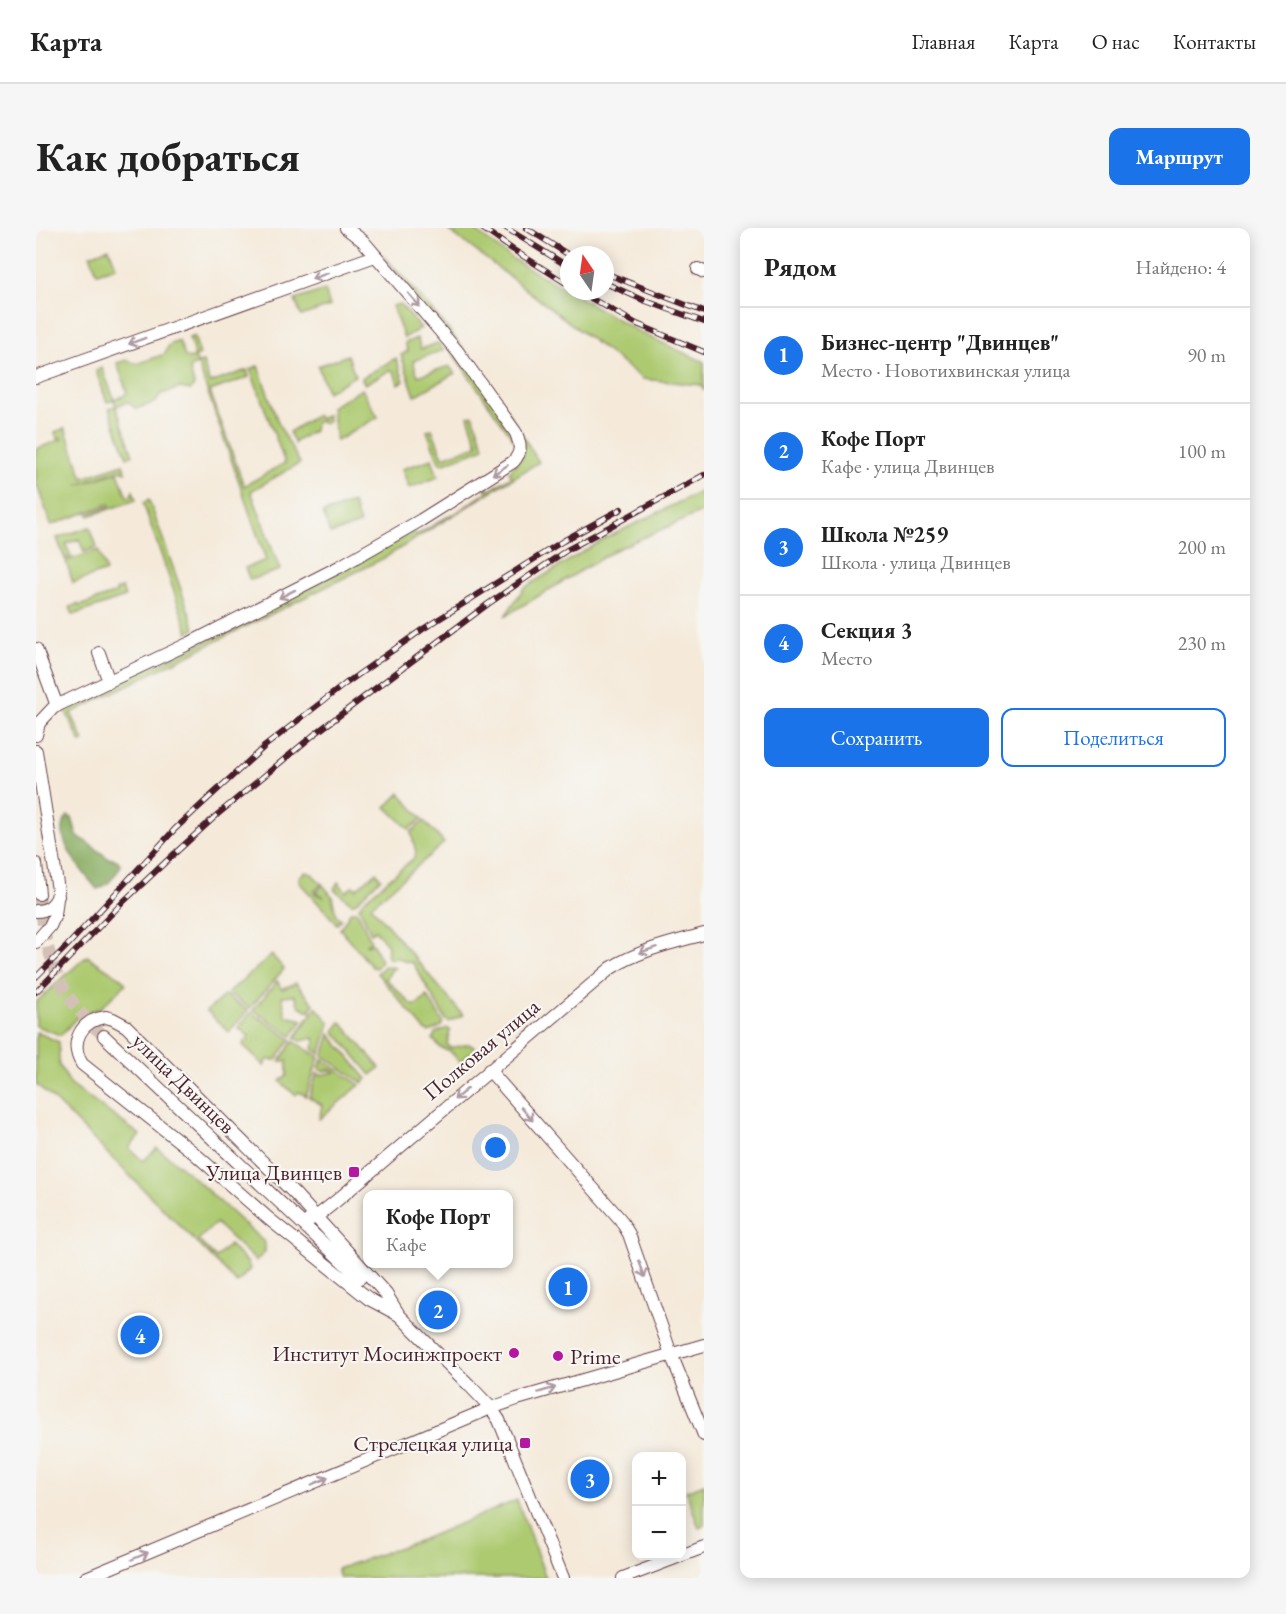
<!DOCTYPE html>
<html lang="ru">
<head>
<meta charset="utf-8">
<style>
	body { margin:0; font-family:"EB Garamond",serif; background:#f6f6f6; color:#222 }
	.controls { position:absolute; right:18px; bottom:18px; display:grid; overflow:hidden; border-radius:12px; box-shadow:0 3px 15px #0003 }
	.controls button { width:54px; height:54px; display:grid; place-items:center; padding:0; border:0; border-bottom:2px solid #e0e0e0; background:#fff; color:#222; font:30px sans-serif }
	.compass { position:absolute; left:524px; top:18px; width:54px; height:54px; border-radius:50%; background:#fff; box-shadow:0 3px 15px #0003; rotate:347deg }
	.you { position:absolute; left:460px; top:920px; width:21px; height:21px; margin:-15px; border:4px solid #fff; border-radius:50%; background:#1a73e8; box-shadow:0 0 0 9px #1a73e833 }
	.badge { display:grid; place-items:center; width:39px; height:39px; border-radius:50%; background:#1a73e8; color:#fff; font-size:20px; font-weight:700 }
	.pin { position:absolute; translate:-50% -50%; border:3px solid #fff; box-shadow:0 2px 6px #0006 }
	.popup { position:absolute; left:327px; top:962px; width:150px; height:78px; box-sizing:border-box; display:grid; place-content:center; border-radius:12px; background:#fff; filter:drop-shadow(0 2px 4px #0005); font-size:20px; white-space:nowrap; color:#767676 }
	.popup b { font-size:22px; color:#222 }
	.popup::after { content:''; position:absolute; left:50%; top:100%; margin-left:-12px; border:12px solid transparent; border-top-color:#fff }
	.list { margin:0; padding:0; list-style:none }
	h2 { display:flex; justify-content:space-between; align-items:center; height:78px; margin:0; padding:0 24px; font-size:26px }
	h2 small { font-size:20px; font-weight:400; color:#767676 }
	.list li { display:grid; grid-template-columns:39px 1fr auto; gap:18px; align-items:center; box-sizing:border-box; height:96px; padding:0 24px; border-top:2px solid #e0e0e0 }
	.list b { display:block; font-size:22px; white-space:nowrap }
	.list p { margin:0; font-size:20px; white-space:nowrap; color:#767676 }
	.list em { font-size:20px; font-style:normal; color:#767676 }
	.actions { display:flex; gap:12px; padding:18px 24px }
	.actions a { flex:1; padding:14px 0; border:2px solid #1a73e8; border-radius:12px; text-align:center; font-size:21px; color:#1a73e8 }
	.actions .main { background:#1a73e8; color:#fff }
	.map { position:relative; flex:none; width:668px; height:1350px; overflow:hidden; border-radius:12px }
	header { display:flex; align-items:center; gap:36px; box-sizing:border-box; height:84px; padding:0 30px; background:#fff; border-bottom:2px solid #e0e0e0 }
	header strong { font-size:28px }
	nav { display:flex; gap:33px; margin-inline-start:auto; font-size:21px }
	.intro { display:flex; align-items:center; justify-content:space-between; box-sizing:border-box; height:144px; padding:0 36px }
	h1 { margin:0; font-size:42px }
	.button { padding:15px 27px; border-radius:12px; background:#1a73e8; color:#fff; font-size:21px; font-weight:700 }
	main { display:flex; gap:36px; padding:0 36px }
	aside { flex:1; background:#fff; border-radius:12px; box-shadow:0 3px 15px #0003 }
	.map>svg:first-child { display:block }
	.green { fill:#adca71; stroke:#7c744e; stroke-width:1.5 }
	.forest { fill:#8aae63; stroke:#6a6647; stroke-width:1.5 }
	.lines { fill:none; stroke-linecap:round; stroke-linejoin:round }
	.minor-tunnel { stroke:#d3c1b7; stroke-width:12; stroke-dasharray:12 6; stroke-linecap:butt }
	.minor-casing { stroke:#643d45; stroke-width:14 }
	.minor { stroke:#fff; stroke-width:12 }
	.rail-casing { stroke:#4a1f2b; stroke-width:6 }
	.rail { stroke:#f6f6f2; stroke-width:4; stroke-dasharray:11; stroke-linecap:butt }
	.oneway { stroke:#ae9aa0 }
	.poi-dot { fill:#b5179e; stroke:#f6f6f2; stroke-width:2 }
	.labels { text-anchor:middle; stroke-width:4.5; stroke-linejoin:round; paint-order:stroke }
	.street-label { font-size:22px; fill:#4a1f2b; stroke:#f6f6f2 }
	.poi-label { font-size:22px; fill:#4a1f2b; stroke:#f6f6f2; text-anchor:end }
</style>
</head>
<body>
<header>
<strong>Карта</strong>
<nav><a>Главная</a><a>Карта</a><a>О нас</a><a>Контакты</a></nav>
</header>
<div class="intro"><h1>Как добраться</h1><a class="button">Маршрут</a></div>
<main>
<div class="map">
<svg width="668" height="1350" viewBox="0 0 668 1350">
	<rect width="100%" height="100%" fill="#f6f6f2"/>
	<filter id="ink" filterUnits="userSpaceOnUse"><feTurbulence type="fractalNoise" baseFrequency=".0167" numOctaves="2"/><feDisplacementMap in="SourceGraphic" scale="12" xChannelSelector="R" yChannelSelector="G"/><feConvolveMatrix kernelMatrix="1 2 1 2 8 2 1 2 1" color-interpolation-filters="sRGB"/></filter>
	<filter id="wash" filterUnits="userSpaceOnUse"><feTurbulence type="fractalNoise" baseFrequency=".008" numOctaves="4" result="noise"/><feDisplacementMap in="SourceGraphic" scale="24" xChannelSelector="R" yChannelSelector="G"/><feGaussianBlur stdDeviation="1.35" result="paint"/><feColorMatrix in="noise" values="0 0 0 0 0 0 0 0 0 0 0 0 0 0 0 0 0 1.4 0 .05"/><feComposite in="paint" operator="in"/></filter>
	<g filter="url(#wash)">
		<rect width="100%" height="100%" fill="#f5eada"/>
		<path class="green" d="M 410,0 L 436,0 L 475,30 L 541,68 L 603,104 L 668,134 L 668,162 L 665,157 L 607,151 Z
			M 73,20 L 80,39 L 61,45 L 54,27 Z
			M 348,28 L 414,103 L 467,176 L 503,234 L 350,329 L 35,485 L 48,513 L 45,515 L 29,482 L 30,479 L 213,393 L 378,304 L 381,307 L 416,286 L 417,287 L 451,264 L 449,260 L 451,259 L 454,262 L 476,248 L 473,244 L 488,226 Z
			M 289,62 L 294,78 L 265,88 L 259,72 Z
			M 364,76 L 385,100 L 368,110 L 356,78 Z
			M 158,108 L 164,127 L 159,129 L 161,135 L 167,134 L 174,155 L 211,142 L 213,149 L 174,163 L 208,258 L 249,235 L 214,141 L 222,138 L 243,197 L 264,235 L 215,263 L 244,342 L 214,352 L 209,340 L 230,332 L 162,136 L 156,138 L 154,141 L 158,157 L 155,162 L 144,160 L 125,166 L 120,174 L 100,181 L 92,174 L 80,178 L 97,227 L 91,229 L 73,180 L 80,178 L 78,172 L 71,174 L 60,143 L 66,140 L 78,171 L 88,168 L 91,164 L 81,135 L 91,132 L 101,136 L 129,126 L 133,117 L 143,113 L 149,129 L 154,131 L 159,129 L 153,110 Z
			M 381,110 L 385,121 L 402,115 L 407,122 L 377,133 L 382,148 L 413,138 L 419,145 L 379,168 L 365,127 L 372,123 L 369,115 Z
			M 312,127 L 319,148 L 291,164 L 282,138 Z
			M 360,130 L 368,153 L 362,156 L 358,143 L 354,142 L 329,156 L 325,150 Z
			M 326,161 L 342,189 L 300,213 L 295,179 Z
			M 281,187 L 284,191 L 291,187 L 292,193 L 289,195 L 284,193 L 279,195 L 278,203 L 260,213 L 259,216 L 253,204 Z
			M 437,187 L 448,218 L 446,221 L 406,236 L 403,234 L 391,203 L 396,201 L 407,229 L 442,217 L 432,188 Z
			M 29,200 L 47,250 L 87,236 L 90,244 L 84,242 L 42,257 L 82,244 L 91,269 L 95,268 L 97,263 L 100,272 L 53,288 L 52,286 L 74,278 L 73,276 L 15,297 L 0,254 L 0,221 L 26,211 L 25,209 L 21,211 L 19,204 Z
			M 396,231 L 402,249 L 373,260 L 366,241 Z
			M 668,262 L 668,283 L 581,321 L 469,388 L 488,360 L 568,311 Z
			M 113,272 L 159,401 L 152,404 L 107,275 Z
			M 317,275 L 324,296 L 294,306 L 287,285 Z
			M 54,299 L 61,319 L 48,324 L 43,311 L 30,316 L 35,329 L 29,331 L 21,310 Z
			M 62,322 L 70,343 L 37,355 L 30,333 Z
			M 86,360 L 89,369 L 37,387 L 34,379 L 42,376 L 43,378 L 80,365 L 80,362 Z
			M 364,565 L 386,591 L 373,601 L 350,579 Z
			M 388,593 L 408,615 L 335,678 L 427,787 L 413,794 L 410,792 L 377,735 L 368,733 L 364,730 L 354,731 L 351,729 L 352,717 L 339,702 L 335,705 L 323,679 L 327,673 L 378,630 L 380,624 L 375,604 Z
			M 269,644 L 276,646 L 286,656 L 278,663 L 279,666 L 288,669 L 280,664 L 287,657 L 296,668 L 300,687 L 305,691 L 301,696 L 263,654 L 263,649 Z
			M 340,644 L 345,650 L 319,675 L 315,675 L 298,661 L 302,654 L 310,664 L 317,658 L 320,661 Z
			M 315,683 L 319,683 L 322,685 L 335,713 L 330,716 L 331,717 L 336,715 L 345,733 L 340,740 L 336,739 L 304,701 Z
			M 236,727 L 248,741 L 214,780 L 192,765 Z
			M 51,728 L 85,750 L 90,756 L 64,780 L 43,787 L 25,807 L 0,798 L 0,774 Z
			M 349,738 L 350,738 L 359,740 L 356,741 L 350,751 L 376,777 L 380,777 L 390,770 L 390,768 L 392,769 L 407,794 L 406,798 L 393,804 L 389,802 L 341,745 Z
			M 241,753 L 246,761 L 260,755 L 278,776 L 273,783 L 263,778 L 259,767 L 246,768 L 250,788 L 267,792 L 256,808 L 217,782 Z
			M 189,767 L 212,782 L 193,804 L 171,783 Z
			M 280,779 L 294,795 L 284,826 L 277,821 L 279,813 L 278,810 L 265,813 L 259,810 Z
			M 215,784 L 255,811 L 240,832 L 231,832 L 228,838 L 207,817 L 213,808 L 202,800 Z
			M 305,794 L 344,840 L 335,847 L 298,803 Z
			M 411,800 L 414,802 L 411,816 L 414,820 L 433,816 L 438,819 L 437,822 L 424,834 L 414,823 L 405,820 L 397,811 L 399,805 Z
			M 0,804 L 23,814 L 23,837 L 35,857 L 104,907 L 93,920 L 107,933 L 121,920 L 148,941 L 229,1015 L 229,1024 L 220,1033 L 180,995 L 162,1012 L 180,1030 L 193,1017 L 212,1035 L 214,1041 L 201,1055 L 16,870 L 0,856 Z
			M 294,806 L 331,851 L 327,855 L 287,828 Z
			M 257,813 L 283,829 L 270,868 L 263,864 L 259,867 L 244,853 L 251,847 L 251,833 L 244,833 Z
			M 286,831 L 324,857 L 283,891 L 286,877 L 273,869 L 281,845 L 285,847 L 299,844 L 295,842 L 286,843 L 283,841 Z
			M 668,1256 L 668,1298 L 663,1300 L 650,1263 Z
			M 481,1272 L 510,1350 L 304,1350 L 301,1341 L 385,1312 Z"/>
		<path class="forest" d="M 32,588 L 36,590 L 41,607 L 45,610 L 72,630 L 81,632 L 85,637 C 80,647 72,658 61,661 C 48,645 14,609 32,588 Z"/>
	</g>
	<g filter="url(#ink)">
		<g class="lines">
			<path class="minor-tunnel" d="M 3,666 C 10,727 20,766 68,808"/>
			<defs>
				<path id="minor" d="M 662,41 L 668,44
					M 0,149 L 339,28
					M 0,421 L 21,478
					M 63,425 L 73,454
					M 0,507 L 3,495 L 18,479 L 154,415 L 303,339 L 385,292 L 477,234 C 486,224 485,218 480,205 L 422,124 L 327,13 L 310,0
					M 0,523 L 22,662 L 19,687 L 14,698 L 0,714
					M 0,636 L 3,666
					M 0,683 C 11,683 17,678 22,668
					M 70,789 L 77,791 L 90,798 L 259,966 L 350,1066 L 363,1087 L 333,1071 L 233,991 L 158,925 L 46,836 C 33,814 45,792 70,789 Z
					M 68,808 L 324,1050
					M 453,842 L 584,991 L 593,1006 L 635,1126 L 668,1207
					M 273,992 L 280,989 L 299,974 L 575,740 C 604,722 636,715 668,706
					M 359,1083 L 434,1158 L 455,1180 L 463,1192 L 527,1350
					M 50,1350 L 455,1180 L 481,1171 L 668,1117
					M 587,1350 L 668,1319"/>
			</defs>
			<use href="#minor" class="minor-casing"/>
			<use href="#minor" class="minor"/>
			<defs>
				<path id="rail" d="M 446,0 L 476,21 L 533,57
					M 470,0 L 533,39
					M 490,0 L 533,27
					M 569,45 L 668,84
					M 569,55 L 607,72 L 668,94
					M 542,63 L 601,96 L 668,124
					M 0,749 L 31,718 L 139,601 L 229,518 L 309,456 L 387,401 L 527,313 L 585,281
					M 0,764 L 87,674 L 137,627 L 182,586 L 280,505 L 452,376 L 531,322 L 668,247"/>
			</defs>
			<use href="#rail" class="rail-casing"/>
			<use href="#rail" class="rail"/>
		</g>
		<defs><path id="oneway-shaft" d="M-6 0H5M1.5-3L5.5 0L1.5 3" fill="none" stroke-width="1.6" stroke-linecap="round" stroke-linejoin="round" transform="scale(1.5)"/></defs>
		<g class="oneway">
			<use href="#oneway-shaft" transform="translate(284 48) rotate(160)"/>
			<use href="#oneway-shaft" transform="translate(378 72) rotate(49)"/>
			<use href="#oneway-shaft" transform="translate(101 113) rotate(160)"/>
			<use href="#oneway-shaft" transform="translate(464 242) rotate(148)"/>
			<use href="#oneway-shaft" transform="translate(251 366) rotate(153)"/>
			<use href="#oneway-shaft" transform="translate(612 722) rotate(162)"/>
			<use href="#oneway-shaft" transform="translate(425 866) rotate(140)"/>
			<use href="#oneway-shaft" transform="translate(491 886) rotate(49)"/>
			<use href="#oneway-shaft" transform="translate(606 1041) rotate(70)"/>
			<use href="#oneway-shaft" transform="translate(511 1162) rotate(-16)"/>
			<use href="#oneway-shaft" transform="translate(284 1253) rotate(-23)"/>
			<use href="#oneway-shaft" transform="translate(104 1328) rotate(-23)"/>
		</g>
	</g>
	<g class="poi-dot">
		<rect x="312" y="938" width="12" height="12" rx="3"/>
		<circle cx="478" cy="1125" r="6"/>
		<circle cx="522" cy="1128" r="6"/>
		<rect x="483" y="1209" width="12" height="12" rx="3"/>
	</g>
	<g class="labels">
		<g class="street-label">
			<text transform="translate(445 821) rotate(-40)" y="8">Полковая улица</text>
			<text transform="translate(148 855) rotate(44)" y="8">улица Двинцев</text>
		</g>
		<g class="poi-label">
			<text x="306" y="952">Улица Двинцев</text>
			<text x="466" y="1133">Институт Мосинжпроект</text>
			<text x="534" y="1136" text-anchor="start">Prime</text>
			<text x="477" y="1223">Стрелецкая улица</text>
		</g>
	</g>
</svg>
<div class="controls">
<button>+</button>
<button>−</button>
</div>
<svg class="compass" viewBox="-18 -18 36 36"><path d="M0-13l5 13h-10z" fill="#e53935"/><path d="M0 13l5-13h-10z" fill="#767676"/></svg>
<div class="you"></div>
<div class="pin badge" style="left:532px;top:1059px">1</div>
<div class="pin badge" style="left:402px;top:1082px">2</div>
<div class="popup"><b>Кофе Порт</b>Кафе</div>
<div class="pin badge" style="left:554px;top:1251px">3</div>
<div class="pin badge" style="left:104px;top:1107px">4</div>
</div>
<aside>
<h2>Рядом<small>Найдено: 4</small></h2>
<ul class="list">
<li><span class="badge">1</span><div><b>Бизнес-центр &quot;Двинцев&quot;</b><p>Место · Новотихвинская улица</p></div><em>90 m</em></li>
<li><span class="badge">2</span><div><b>Кофе Порт</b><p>Кафе · улица Двинцев</p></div><em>100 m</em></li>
<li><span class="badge">3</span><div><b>Школа №259</b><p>Школа · улица Двинцев</p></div><em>200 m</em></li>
<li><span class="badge">4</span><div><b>Секция 3</b><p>Место</p></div><em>230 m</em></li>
</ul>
<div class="actions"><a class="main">Сохранить</a><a>Поделиться</a></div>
</aside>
</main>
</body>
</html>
